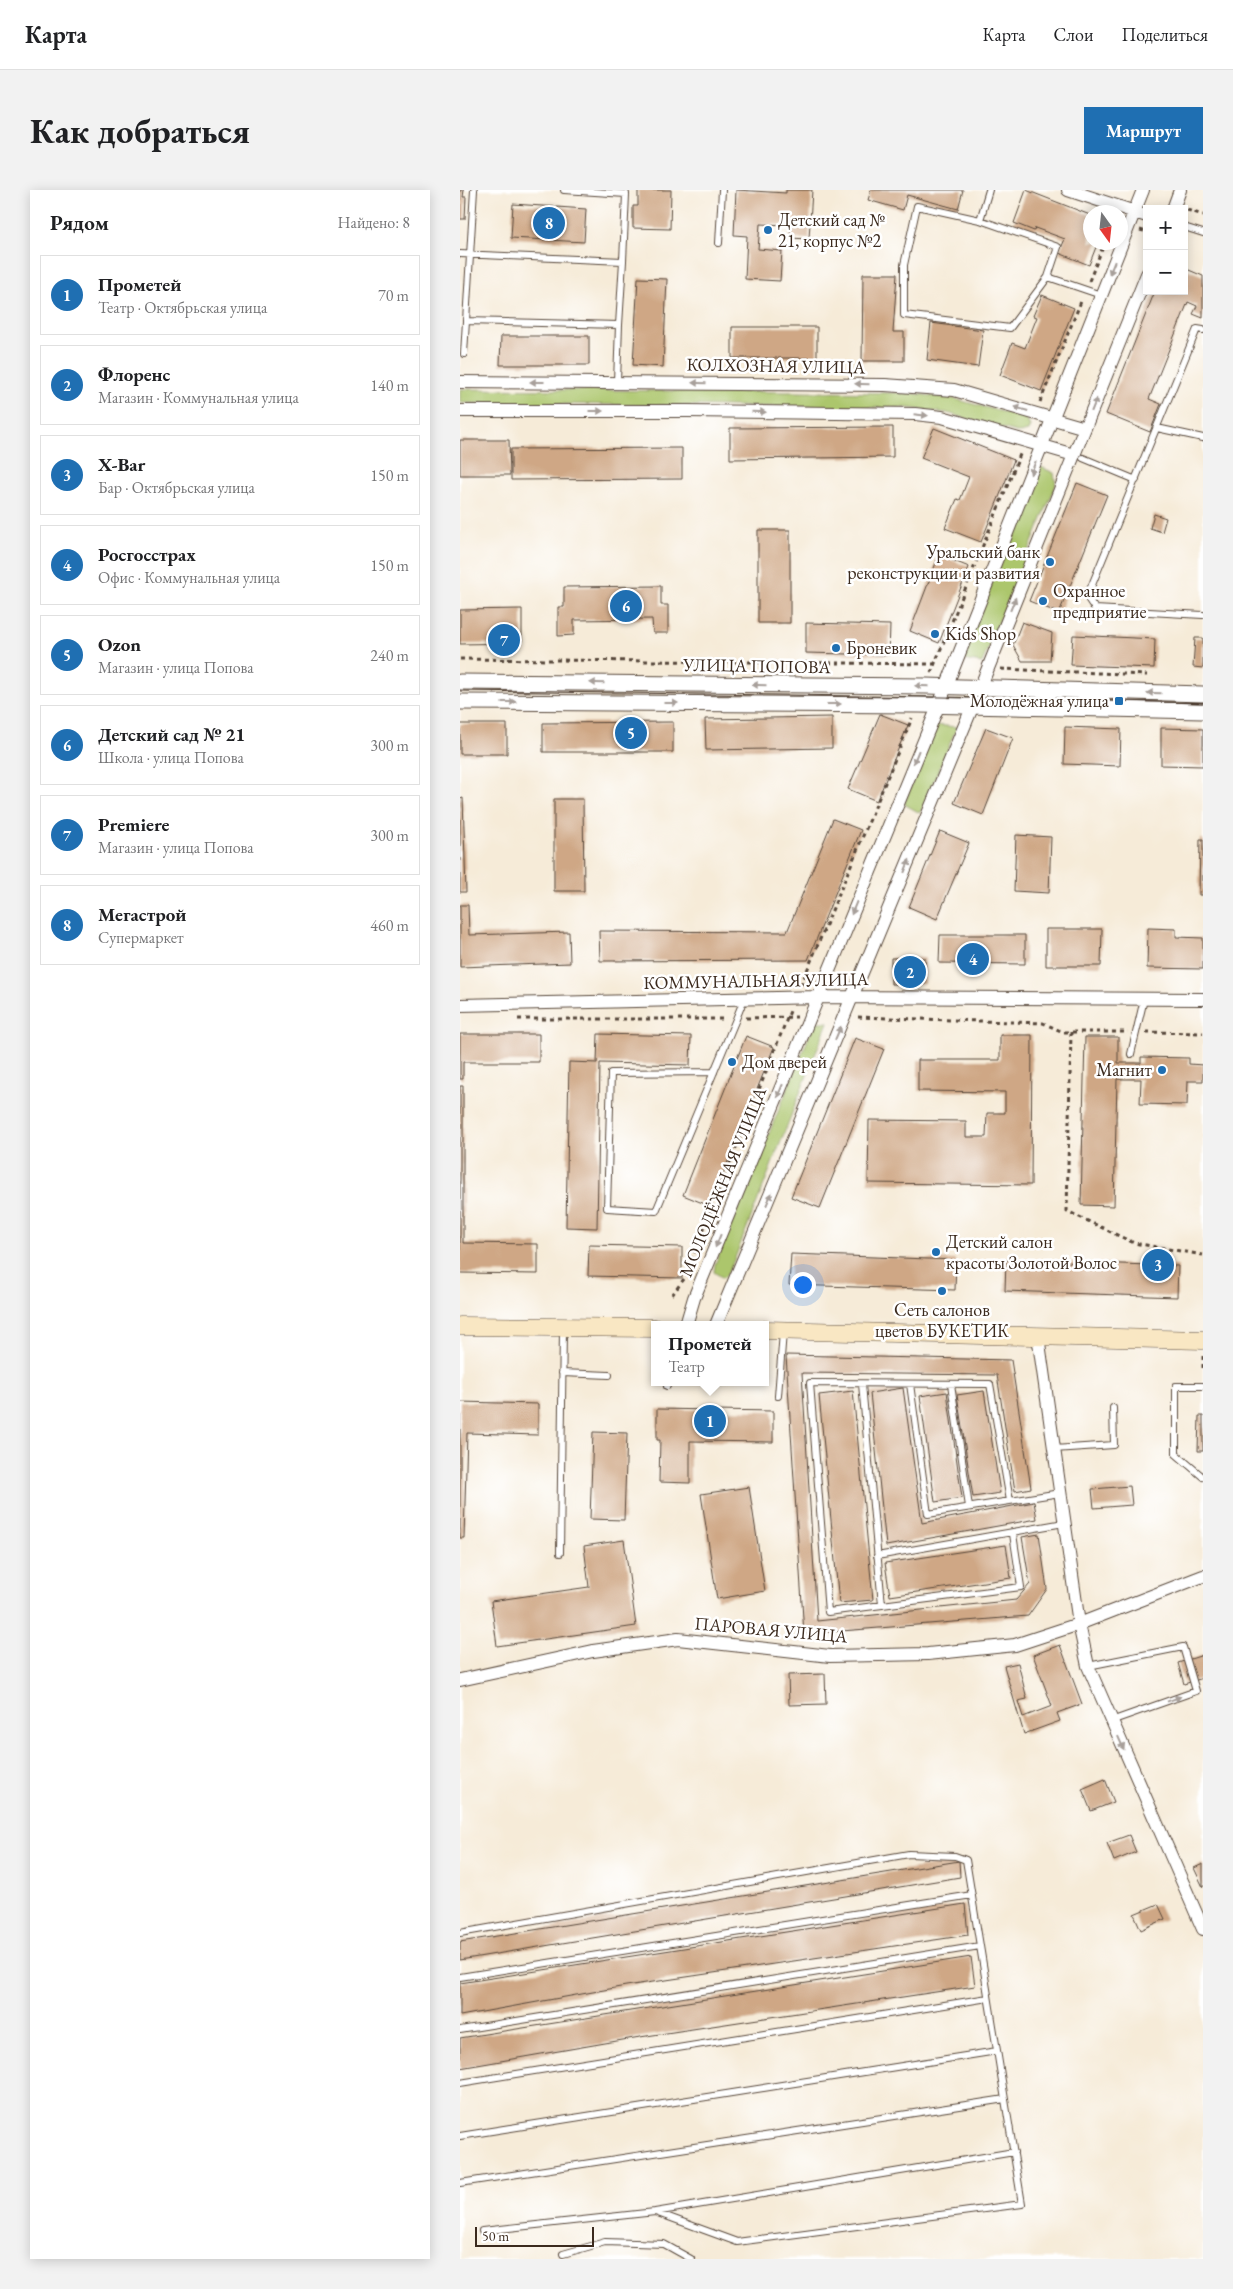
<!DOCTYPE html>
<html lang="ru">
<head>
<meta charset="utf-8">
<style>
	body { margin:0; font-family:"EB Garamond",serif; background:#f2f2f2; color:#202124 }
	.controls { position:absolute; right:15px; top:15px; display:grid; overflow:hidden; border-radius:0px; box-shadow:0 2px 12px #0003 }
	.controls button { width:45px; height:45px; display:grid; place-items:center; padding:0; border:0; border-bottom:1px solid #e0e0e0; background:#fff; color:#202124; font:25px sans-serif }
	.compass { position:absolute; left:623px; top:15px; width:45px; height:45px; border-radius:50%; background:#fff; box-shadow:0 2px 12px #0003; rotate:165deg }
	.scale { position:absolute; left:15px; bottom:12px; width:119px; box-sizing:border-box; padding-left:5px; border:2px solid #3b2a1e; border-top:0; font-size:14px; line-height:18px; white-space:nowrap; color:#3b2a1e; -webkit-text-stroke:4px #fff; paint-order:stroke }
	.you { position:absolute; left:342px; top:1094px; width:18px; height:18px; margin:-12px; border:4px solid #fff; border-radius:50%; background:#1a73e8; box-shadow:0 0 0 8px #1a73e833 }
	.badge { display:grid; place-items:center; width:32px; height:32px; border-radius:50%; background:#1f6fb2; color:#fff; font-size:16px; font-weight:700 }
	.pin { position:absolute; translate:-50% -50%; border:2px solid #fff; box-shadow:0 1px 5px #0006 }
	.popup { position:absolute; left:191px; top:1131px; width:118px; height:65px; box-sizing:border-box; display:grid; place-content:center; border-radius:0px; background:#fff; filter:drop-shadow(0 1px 4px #0005); font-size:16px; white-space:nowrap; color:#757577 }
	.popup b { font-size:19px; color:#202124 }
	.popup::after { content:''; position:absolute; left:50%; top:100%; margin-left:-10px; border:10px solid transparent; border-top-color:#fff }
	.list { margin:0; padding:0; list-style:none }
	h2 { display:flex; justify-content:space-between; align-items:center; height:65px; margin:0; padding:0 20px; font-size:21px }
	h2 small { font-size:16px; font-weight:400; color:#757577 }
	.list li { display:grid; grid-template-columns:32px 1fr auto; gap:15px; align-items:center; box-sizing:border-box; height:80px; margin:0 10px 10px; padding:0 10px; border:1px solid #e0e0e0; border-radius:0px }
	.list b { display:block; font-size:19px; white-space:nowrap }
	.list p { margin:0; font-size:16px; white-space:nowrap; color:#757577 }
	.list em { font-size:16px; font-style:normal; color:#757577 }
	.map { position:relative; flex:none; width:743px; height:2069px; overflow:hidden; border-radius:0px }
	header { display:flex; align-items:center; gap:30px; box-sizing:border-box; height:70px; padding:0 25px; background:#fff; border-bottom:1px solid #e0e0e0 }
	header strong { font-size:24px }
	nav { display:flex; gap:28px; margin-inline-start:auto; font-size:18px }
	.intro { display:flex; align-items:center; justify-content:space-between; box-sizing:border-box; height:120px; padding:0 30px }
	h1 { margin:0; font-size:35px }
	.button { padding:12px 22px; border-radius:0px; background:#1f6fb2; color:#fff; font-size:18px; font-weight:700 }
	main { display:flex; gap:30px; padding:0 30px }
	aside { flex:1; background:#fff; border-radius:0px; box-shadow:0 2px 12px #0003 }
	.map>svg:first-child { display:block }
	.green { fill:#acc66c; stroke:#747845 }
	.building { fill:#cfa785 }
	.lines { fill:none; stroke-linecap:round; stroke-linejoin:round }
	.service-casing { stroke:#57473a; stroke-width:8 }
	.minor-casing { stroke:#57473a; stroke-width:14 }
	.tertiary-casing { stroke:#57473a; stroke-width:17 }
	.secondary-casing { stroke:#57473a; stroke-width:19 }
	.path { stroke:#57473a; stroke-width:3; stroke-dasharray:4 4; stroke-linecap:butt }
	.service { stroke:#fff; stroke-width:6 }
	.minor { stroke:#fff; stroke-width:12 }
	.tertiary { stroke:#fff; stroke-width:15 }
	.secondary { stroke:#f9e7c3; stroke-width:18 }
	.tram { stroke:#3b2a1e; stroke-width:1 }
	.oneway { fill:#a79f9a }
	.poi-dot { fill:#1f6fb2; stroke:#fff; stroke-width:2 }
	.labels { text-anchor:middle; stroke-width:5; stroke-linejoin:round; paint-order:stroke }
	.poi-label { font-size:18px; fill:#3b2a1e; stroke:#fff; text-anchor:start }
	.street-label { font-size:18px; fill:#3b2a1e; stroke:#fff }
</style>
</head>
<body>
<header>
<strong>Карта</strong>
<nav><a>Карта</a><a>Слои</a><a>Поделиться</a></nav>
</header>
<div class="intro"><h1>Как добраться</h1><a class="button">Маршрут</a></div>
<main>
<aside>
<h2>Рядом<small>Найдено: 8</small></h2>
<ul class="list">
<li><span class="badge">1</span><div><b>Прометей</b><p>Театр · Октябрьская улица</p></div><em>70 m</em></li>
<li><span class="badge">2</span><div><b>Флоренс</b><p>Магазин · Коммунальная улица</p></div><em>140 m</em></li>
<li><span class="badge">3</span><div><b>X-Bar</b><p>Бар · Октябрьская улица</p></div><em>150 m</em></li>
<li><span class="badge">4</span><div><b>Росгосстрах</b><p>Офис · Коммунальная улица</p></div><em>150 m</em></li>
<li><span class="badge">5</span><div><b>Ozon</b><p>Магазин · улица Попова</p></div><em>240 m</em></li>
<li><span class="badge">6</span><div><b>Детский сад № 21</b><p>Школа · улица Попова</p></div><em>300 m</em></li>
<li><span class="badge">7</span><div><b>Premiere</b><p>Магазин · улица Попова</p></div><em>300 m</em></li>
<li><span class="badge">8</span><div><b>Мегастрой</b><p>Супермаркет</p></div><em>460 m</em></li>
</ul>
</aside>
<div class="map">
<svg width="743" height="2069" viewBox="0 0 743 2069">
	<rect width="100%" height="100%" fill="#fff"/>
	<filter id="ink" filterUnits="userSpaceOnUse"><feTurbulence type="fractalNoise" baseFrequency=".02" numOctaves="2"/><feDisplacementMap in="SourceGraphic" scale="10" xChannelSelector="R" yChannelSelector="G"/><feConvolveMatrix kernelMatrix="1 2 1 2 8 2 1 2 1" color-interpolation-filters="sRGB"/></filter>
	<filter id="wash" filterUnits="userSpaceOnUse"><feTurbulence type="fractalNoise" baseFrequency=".0096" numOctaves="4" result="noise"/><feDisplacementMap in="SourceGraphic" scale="20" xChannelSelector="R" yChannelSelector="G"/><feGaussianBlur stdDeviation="1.12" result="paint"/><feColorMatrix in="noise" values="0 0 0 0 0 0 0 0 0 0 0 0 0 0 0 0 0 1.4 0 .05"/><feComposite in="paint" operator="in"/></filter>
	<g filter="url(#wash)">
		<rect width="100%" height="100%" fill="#f6ebd8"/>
		<path class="green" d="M 0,199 L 450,203 L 495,209 L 565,228 L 570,236 L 568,241 L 560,243 L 487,223 L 448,218 L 0,213 Z
			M 581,277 L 594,283 L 596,295 L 522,473 L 502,470 L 574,283 Z
			M 475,535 L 497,537 L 460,623 L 444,614 Z
			M 355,832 L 368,832 L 275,1068 L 267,1085 L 263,1088 L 254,1082 L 255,1074 Z"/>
		<g id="blocks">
			<path class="building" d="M 0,0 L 4,0 L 3,7 L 6,7 L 5,29 L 0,29 Z
				M 178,0 L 211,0 L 210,39 L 173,38 L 173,16 L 178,16 Z
				M 276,0 L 326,3 L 326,0 L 352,0 L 349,49 L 330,48 L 331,35 L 300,34 L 298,59 L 322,61 L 320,91 L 285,89 L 287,46 L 274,45 Z
				M 411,0 L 503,0 L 498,19 L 447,5 L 443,20 L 408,10 Z
				M 566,0 L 630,25 L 630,52 L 638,52 L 629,75 L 599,63 L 605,49 L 575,38 L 574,41 L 554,33 Z
				M 53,14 L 126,19 L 124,52 L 51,48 Z
				M 724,78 L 743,86 L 743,128 L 733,124 L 737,116 L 728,112 L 689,209 L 701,214 L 690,242 L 646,224 L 695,101 L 724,101 Z
				M 403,84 L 437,84 L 433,142 L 444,142 L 444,171 L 402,171 Z
				M 178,88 L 207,89 L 203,177 L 173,175 Z
				M 582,105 L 614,118 L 581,201 L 540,185 L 552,153 L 565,158 L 577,127 L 573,126 Z
				M 471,133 L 523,140 L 518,177 L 467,170 Z
				M 272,137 L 357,137 L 357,168 L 272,168 Z
				M 41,146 L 129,146 L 129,175 L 40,175 Z
				M 433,237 L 433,267 L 270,269 L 270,238 Z
				M 474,238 L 554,270 L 521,352 L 485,338 L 497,309 L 500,310 L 509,287 L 461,268 Z
				M 0,250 L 49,250 L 50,285 L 0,285 Z
				M 222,258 L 222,289 L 51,290 L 51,259 Z
				M 617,293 L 647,305 L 599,423 L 569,411 Z
				M 694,324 L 706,328 L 702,342 L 690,338 Z
				M 298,340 L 330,340 L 330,433 L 298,433 Z
				M 479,365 L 509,377 L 479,453 L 450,441 Z
				M 201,396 L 201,415 L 208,415 L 208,443 L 193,443 L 192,429 L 114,430 L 114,445 L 98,446 L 98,417 L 104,417 L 104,397 Z
				M 62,419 L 62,453 L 0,454 L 0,420 Z
				M 562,432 L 592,443 L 590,471 L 562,471 L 553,455 Z
				M 346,433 L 430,435 L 429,465 L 346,463 Z
				M 613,445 L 695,449 L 694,478 L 611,475 Z
				M 735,448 L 743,448 L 743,478 L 733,477 Z
				M 420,524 L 448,535 L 417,611 L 388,599 Z
				M 372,527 L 372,558 L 246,560 L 245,529 Z
				M 213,532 L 213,562 L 83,562 L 83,533 Z
				M 0,534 L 47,534 L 47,564 L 0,564 Z
				M 605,537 L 661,539 L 660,576 L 604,574 Z
				M 526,538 L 553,548 L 523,625 L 494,613 Z
				M 701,538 L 743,539 L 743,576 L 701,575 Z
				M 3,608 L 6,702 L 0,702 L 0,609 Z
				M 94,609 L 123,609 L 124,701 L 94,701 Z
				M 373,629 L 401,640 L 348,770 L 140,771 L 139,741 L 327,742 Z
				M 480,641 L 509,653 L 477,729 L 449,717 Z
				M 556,645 L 591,647 L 589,703 L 554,701 Z
				M 740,649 L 743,649 L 743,705 L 739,705 Z
				M 0,715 L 8,715 L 9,745 L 109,742 L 110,773 L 0,777 Z
				M 688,738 L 716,739 L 716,747 L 743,748 L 743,779 L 687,778 Z
				M 586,739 L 642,739 L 641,776 L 586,776 Z
				M 480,745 L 565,745 L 565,774 L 479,773 Z
				M 431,768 L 465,768 L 465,794 L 431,794 Z
				M 0,844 L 79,844 L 79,872 L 3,872 L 3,889 L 0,889 Z
				M 138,844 L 231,846 L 230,875 L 140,873 L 137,1038 L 106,1037 L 109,872 L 137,873 Z
				M 540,845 L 572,845 L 571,995 L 408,993 L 409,930 L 506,931 L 506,947 L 526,947 L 527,923 L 545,923 L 545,902 L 458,901 L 458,870 L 540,870 Z
				M 286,846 L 314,857 L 250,1016 L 223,1005 Z
				M 625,847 L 658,847 L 658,873 L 681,873 L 681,867 L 729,868 L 729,874 L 743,875 L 743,891 L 728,891 L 727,915 L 680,914 L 681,889 L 657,889 L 654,1016 L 621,1015 Z
				M 395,848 L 424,859 L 360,1018 L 331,1007 Z
				M 0,896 L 3,896 L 3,1053 L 78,1054 L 78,1084 L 0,1083 Z
				M 129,1055 L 222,1057 L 222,1088 L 128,1086 Z
				M 331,1064 L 496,1070 L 495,1100 L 329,1095 Z
				M 546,1070 L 718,1076 L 717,1107 L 545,1101 Z
				M 326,1165 L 551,1170 L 571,1298 L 555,1301 L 537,1185 L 342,1183 L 357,1431 L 556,1410 L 570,1394 L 562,1347 L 579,1344 L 587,1399 L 568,1426 L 344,1444 Z
				M 443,1198 L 462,1333 L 574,1312 L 577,1329 L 426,1356 L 410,1203 Z
				M 393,1201 L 413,1410 L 379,1413 L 359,1205 Z
				M 524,1201 L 540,1303 L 513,1307 L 497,1205 Z
				M 487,1202 L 502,1308 L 475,1312 L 460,1206 Z
				M 0,1212 L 78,1214 L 78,1245 L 7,1243 L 4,1348 L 0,1348 Z
				M 197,1219 L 313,1221 L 313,1252 L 230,1251 L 230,1293 L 199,1292 L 200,1250 L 197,1250 Z
				M 739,1226 L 743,1226 L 743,1261 L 738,1261 Z
				M 133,1242 L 167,1243 L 164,1330 L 130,1329 Z
				M 670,1296 L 672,1315 L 634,1318 L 632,1299 Z
				M 289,1297 L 305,1401 L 257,1409 L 241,1304 Z
				M 164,1350 L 176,1436 L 37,1456 L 31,1411 L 129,1397 L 124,1356 Z
				M 546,1355 L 551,1388 L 430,1406 L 425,1373 Z
				M 600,1455 L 622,1514 L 597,1523 L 600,1531 L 564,1544 L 544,1476 L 558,1473 L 567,1509 L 558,1511 L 563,1527 L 592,1516 L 573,1465 Z
				M 743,1465 L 743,1488 L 724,1494 L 718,1473 Z
				M 365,1484 L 366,1514 L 329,1515 L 328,1485 Z
				M 645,1589 L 654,1612 L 631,1621 L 622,1599 Z
				M 669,1645 L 676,1662 L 654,1671 L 647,1653 Z
				M 499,1671 L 500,1687 L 0,1770 L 0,1752 Z
				M 743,1674 L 743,1697 L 734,1678 Z
				M 505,1714 L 508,1745 L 166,1796 L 0,1826 L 0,1793 Z
				M 698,1714 L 705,1729 L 681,1740 L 674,1724 Z
				M 511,1767 L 515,1796 L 180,1847 L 0,1878 L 0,1848 Z"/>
		</g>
	</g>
	<g filter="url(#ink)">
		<use href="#blocks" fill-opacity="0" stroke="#57473a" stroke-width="1"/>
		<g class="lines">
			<defs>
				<path id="service" d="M 457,16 L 520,30 L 598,57 L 588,87 L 550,138 L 444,125 L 444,75 Z
					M 520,30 L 529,0
					M 724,37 L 743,43
					M 259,53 L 262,0
					M 0,64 L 163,71 L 166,4 L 104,0
					M 588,87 L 641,105
					M 6,131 L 159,135 L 157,192
					M 159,135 L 163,71
					M 743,140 L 737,139 L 627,407 L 635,419 L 743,425
					M 4,164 L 14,0
					M 697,238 L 743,248
					M 623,268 L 676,290
					M 671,864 L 684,809
					M 254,882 L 151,883 L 147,1018 L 196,1021 L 276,829 L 284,809
					M 102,1183 L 149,1185
					M 402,1194 L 422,1415
					M 450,1194 L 468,1324 L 600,1303
					M 491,1194 L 509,1317
					M 207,1196 L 208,1192
					M 743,1196 L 716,1196 L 716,1264 L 743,1287
					M 318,1206 L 323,1142
					M 594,1259 L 654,1255 L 653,1218
					M 550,1311 L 530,1194 L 350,1193 L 368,1422 L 561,1397 L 553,1344
					M 100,1363 L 103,1139
					M 417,1366 L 604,1333
					M 628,1476 L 723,1457 L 736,1501 L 651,1531
					M 0,1743 L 449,1664 L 495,1666 L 506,1670 L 562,2014 L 277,2052 L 195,2022 L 22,2041
					M 0,1787 L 512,1705
					M 0,1840 L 520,1756
					M 0,1893 L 528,1808
					M 0,1946 L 537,1861
					M 0,1993 L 545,1909
					M 195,2022 L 554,1962
					M 103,2064 L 145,2052 L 204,2054 L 231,2069"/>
				<path id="minor" d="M 608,0 L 687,26
					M 713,19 L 720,0
					M 0,192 L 425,195 L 494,200 L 625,238
					M 0,221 L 227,221 L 455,224 L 482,227 L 614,265
					M 0,815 L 358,807 L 743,809
					M 226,1135 L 234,1108 L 482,507 L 683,0
					M 256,1135 L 516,508 L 687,84
					M 578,1146 L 619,1434 L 628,1476 L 743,1739
					M 0,1490 L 133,1461 L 218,1449 L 370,1466 L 468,1464 L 555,1455 L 619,1434 L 743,1386"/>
				<path id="tertiary" d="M 0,492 L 466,496 L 743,504
					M 0,512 L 459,515 L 743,521"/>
				<path id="secondary" d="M 0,1136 L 195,1138
					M 305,1140 L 743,1150"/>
			</defs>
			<use href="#service" class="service-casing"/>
			<use href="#minor" class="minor-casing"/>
			<use href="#tertiary" class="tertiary-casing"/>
			<use href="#secondary" class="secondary-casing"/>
			<path class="path" d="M 727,20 L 743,25
				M 680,40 L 687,42
				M 629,91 L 645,52
				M 580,212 L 622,109
				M 0,469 L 475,474
				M 541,479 L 687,485
				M 471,483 L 561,262
				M 341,795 L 452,528
				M 398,827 L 583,833 L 603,842 L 668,842
				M 286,828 L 337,827
				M 58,829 L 264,829
				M 611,842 L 607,1021 L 674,1053 L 743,1065
				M 686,842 L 743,843
				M 212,1105 L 224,1089 L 330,821
				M 743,1166 L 743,1180"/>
			<use href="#service" class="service"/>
			<use href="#minor" class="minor"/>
			<use href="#tertiary" class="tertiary"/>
			<use href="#secondary" class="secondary"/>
			<path class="tram" d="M 0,501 L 482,507 L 743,513"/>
		</g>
		<defs><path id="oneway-solid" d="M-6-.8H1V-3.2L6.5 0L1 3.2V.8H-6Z" transform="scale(1.25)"/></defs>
		<g class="oneway">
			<use href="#oneway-solid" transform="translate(652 78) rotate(112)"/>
			<use href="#oneway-solid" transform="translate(77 192) rotate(-180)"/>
			<use href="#oneway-solid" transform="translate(239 193) rotate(-179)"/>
			<use href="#oneway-solid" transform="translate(402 194) rotate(-179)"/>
			<use href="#oneway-solid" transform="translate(634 215) rotate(-68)"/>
			<use href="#oneway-solid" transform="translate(561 219) rotate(-164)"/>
			<use href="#oneway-solid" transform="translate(136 221)"/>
			<use href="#oneway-solid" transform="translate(299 222) rotate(1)"/>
			<use href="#oneway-solid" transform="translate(461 225) rotate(6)"/>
			<use href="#oneway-solid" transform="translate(573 278) rotate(112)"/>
			<use href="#oneway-solid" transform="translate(553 414) rotate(-68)"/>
			<use href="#oneway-solid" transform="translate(137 493) rotate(-179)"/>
			<use href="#oneway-solid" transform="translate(299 495) rotate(-179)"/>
			<use href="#oneway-solid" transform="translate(462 496) rotate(-179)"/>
			<use href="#oneway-solid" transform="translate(694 503) rotate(-179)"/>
			<use href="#oneway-solid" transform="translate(49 512)"/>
			<use href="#oneway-solid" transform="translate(211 513)"/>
			<use href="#oneway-solid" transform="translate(374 514)"/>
			<use href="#oneway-solid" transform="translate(456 567) rotate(112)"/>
			<use href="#oneway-solid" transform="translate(447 676) rotate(-68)"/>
			<use href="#oneway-solid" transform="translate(394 718) rotate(112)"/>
			<use href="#oneway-solid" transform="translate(378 843) rotate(-67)"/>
			<use href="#oneway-solid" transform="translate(320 901) rotate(112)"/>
			<use href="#oneway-solid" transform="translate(309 1009) rotate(-67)"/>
			<use href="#oneway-solid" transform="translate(258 1051) rotate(112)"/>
			<use href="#oneway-solid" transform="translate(714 1509) rotate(-20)"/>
			<use href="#oneway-solid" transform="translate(661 1553) rotate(66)"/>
		</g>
	</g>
	<g class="poi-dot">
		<circle cx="308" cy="40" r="5"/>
		<circle cx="590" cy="372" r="5"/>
		<circle cx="583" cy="411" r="5"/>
		<circle cx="475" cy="444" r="5"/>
		<circle cx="376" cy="458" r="5"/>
		<rect x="654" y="506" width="10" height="10" rx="2.5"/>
		<circle cx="272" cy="872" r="5"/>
		<circle cx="702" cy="880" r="5"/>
		<circle cx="476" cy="1062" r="5"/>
		<circle cx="482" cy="1101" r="5"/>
	</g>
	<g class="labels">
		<g class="poi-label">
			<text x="318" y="36">Детский сад №<tspan x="318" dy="21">21, корпус №2</tspan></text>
			<text x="580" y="368" text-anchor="end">Уральский банк<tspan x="580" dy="21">реконструкции и развития</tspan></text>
			<text x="593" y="407">Охранное<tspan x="593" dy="21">предприятие</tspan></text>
			<text x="485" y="450">Kids Shop</text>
			<text x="386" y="464">Броневик</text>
			<text x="649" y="517" text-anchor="end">Молодёжная улица</text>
			<text x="282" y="878">Дом дверей</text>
			<text x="692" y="886" text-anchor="end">Магнит</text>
			<text x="486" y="1058">Детский салон<tspan x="486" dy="21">красоты Золотой Волос</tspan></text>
			<text x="482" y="1126" text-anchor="middle">Сеть салонов<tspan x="482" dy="21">цветов БУКЕТИК</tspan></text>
		</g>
		<g class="street-label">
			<text transform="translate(316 176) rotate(1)" y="6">КОЛХОЗНАЯ УЛИЦА</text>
			<text transform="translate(297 476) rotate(1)" y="6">УЛИЦА ПОПОВА</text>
			<text transform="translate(296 791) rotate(-1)" y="6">КОММУНАЛЬНАЯ УЛИЦА</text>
			<text transform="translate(263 992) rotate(-68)" y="6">МОЛОДЁЖНАЯ УЛИЦА</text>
			<text transform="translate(311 1440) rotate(5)" y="6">ПАРОВАЯ УЛИЦА</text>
		</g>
	</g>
</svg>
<div class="controls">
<button>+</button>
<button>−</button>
</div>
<svg class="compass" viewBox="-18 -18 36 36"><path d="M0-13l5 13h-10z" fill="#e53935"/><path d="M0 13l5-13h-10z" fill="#757577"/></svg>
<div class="scale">50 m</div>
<div class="you"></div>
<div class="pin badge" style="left:250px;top:1231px">1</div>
<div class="popup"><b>Прометей</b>Театр</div>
<div class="pin badge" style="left:450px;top:782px">2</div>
<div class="pin badge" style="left:698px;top:1075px">3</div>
<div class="pin badge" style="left:513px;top:769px">4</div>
<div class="pin badge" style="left:171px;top:543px">5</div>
<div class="pin badge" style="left:166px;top:416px">6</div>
<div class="pin badge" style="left:44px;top:450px">7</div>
<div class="pin badge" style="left:89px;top:33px">8</div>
</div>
</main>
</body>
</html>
